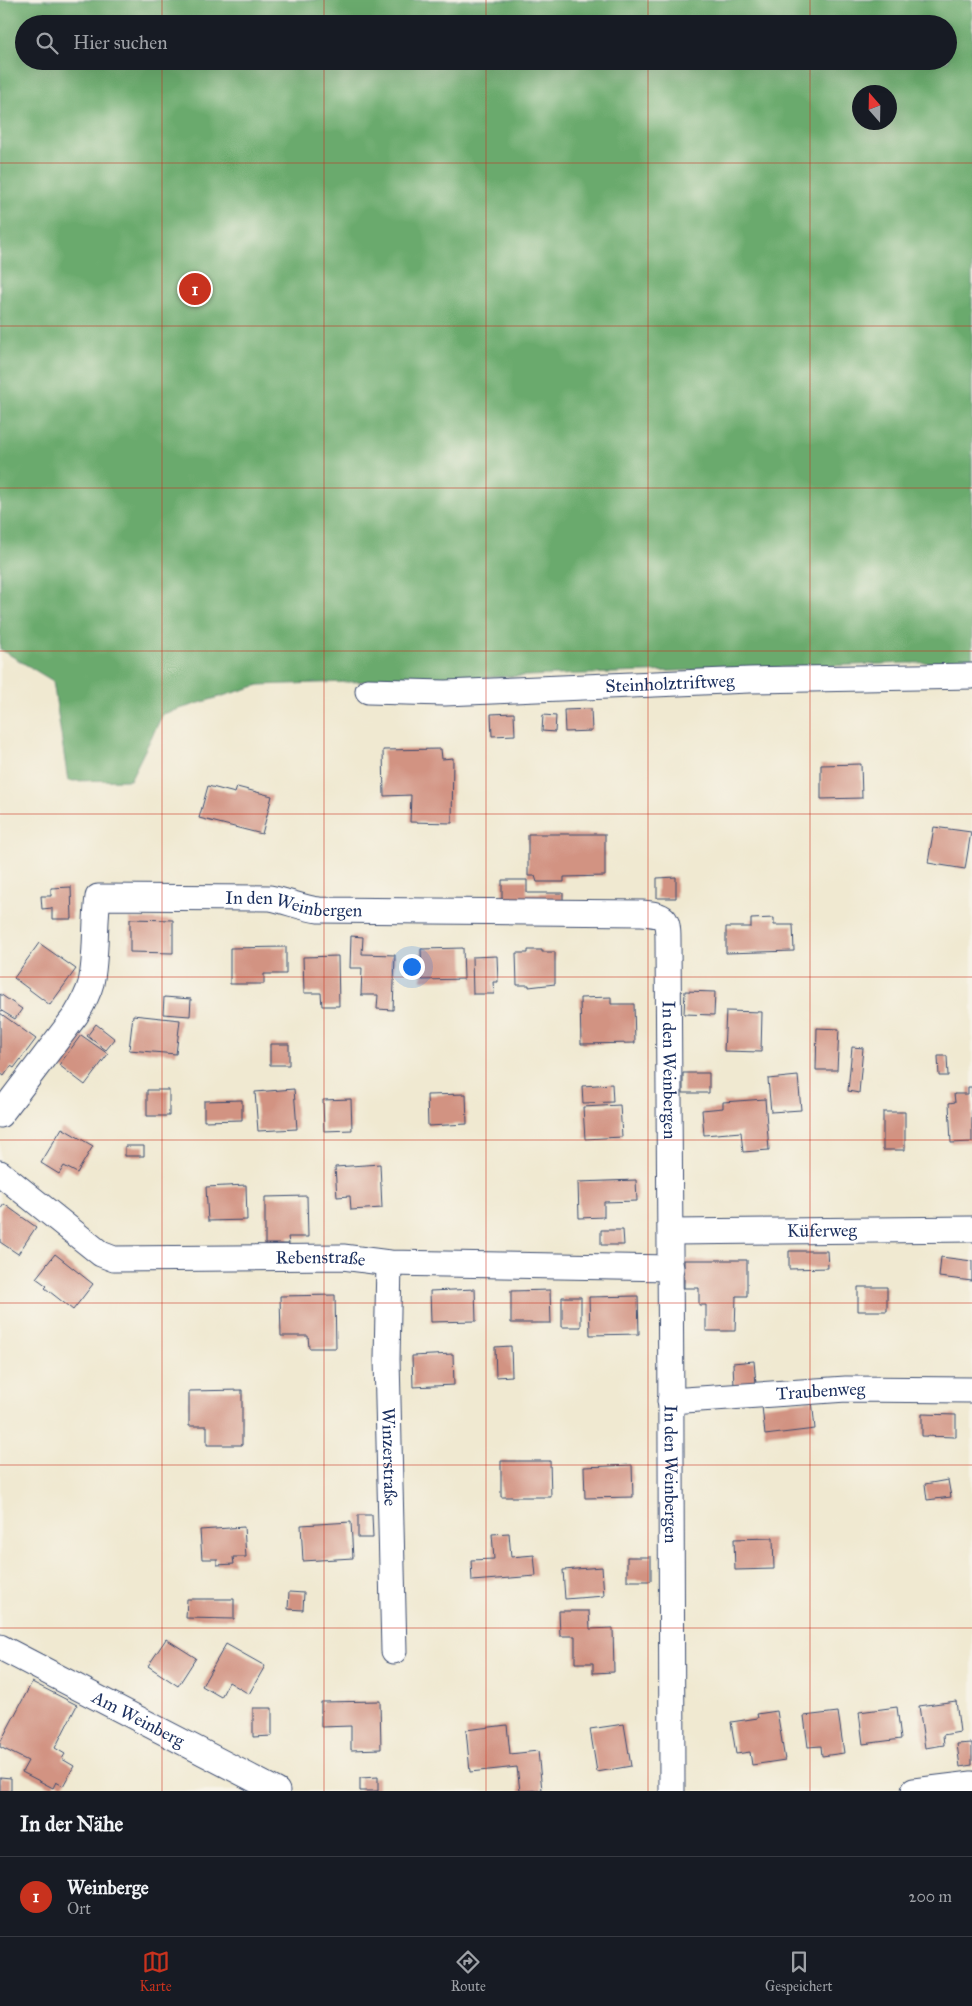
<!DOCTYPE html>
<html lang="de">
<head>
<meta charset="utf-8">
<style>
	body { margin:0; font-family:"IM FELL Great Primer",serif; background:#242831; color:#f1f3f6 }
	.compass { position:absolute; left:852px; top:85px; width:45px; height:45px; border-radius:50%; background:#171b24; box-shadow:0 5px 20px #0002; rotate:340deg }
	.you { position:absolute; left:411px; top:966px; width:18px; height:18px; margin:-12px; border:4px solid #fff; border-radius:50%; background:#1a73e8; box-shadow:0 0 0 8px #1a73e833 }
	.badge { display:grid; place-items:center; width:32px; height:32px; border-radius:50%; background:#c8321e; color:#fff; font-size:16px; font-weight:700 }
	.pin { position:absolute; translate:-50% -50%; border:2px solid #fff; box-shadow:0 1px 5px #0006 }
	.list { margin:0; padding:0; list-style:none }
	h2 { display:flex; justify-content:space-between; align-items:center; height:65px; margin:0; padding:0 20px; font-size:21px }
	h2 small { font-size:16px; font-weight:400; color:#9ea1a6 }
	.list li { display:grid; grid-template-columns:32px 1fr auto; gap:15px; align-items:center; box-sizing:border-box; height:80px; padding:0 20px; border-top:1px solid #363941 }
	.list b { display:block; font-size:19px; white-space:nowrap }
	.list p { margin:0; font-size:16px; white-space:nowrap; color:#9ea1a6 }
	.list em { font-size:16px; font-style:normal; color:#9ea1a6 }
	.icon { flex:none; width:28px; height:28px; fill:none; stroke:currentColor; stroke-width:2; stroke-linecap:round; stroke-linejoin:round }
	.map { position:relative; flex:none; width:972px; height:1791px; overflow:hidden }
	.search { position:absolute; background:#171b24; box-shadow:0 5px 20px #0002; left:15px; right:15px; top:15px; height:55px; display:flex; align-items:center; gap:12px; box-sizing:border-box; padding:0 18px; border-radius:28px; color:#9ea1a6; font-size:19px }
	.sheet { height:145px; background:#171b24 }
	nav { display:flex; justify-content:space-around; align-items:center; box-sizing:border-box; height:70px; border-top:1px solid #363941; background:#171b24; font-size:14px; color:#9ea1a6 }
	nav a { display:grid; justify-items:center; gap:2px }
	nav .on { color:#c8321e }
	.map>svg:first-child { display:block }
	.forest { fill:#6aaa6d; stroke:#426c66; fill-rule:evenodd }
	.building { fill:#d29382 }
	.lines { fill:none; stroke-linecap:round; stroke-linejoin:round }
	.street-casing { stroke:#3b4b6f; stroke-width:27 }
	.street { stroke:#fff; stroke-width:25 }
	.grid { fill:none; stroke:#c8321e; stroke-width:1; stroke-opacity:0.55 }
	.labels { text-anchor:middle; stroke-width:4.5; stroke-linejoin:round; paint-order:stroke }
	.street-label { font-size:18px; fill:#1b2f5e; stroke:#f7f3e8 }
</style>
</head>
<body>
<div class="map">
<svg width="972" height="1791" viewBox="0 0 972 1791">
	<rect width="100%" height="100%" fill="#f7f3e8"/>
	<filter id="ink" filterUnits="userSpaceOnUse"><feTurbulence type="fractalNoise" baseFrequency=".02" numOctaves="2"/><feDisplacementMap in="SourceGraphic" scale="10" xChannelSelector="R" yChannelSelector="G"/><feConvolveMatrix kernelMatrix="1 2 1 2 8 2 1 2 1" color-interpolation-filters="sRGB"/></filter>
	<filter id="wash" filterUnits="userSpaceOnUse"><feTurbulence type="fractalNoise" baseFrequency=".0096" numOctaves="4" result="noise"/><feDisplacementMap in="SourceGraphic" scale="20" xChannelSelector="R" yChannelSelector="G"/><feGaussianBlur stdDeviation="1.12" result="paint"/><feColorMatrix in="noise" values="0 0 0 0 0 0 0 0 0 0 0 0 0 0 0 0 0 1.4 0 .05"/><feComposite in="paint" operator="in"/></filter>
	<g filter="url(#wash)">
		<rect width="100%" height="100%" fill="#f0e9d1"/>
		<path class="forest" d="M 0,0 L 972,0 L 972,661 L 259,685 L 163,714 L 130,780 L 68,781 L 53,681 L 0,649 ZM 24,24 L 948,24 L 948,61 L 24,61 ZM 860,92 L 890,92 L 890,122 L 860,122 Z"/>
		<g id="blocks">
			<path class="building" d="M 591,709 L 592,731 L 565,732 L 564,710 Z
				M 514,713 L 515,735 L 492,736 L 491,714 Z
				M 543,715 L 556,716 L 555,732 L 542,731 Z
				M 441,749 L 442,759 L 453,758 L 452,823 L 410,822 L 411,795 L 384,796 L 383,750 Z
				M 861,764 L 862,798 L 821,799 L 821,765 Z
				M 208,786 L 235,793 L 237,787 L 272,796 L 262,834 L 199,818 Z
				M 934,827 L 971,832 L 965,869 L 928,863 Z
				M 528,834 L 605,834 L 605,876 L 564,877 L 564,882 L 537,882 L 535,876 L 528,876 Z
				M 676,877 L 676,898 L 657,898 L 657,878 Z
				M 502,880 L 527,880 L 527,893 L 563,893 L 563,907 L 502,902 Z
				M 71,887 L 72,919 L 52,919 L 52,908 L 42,909 L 41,896 L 51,896 L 51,888 Z
				M 774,918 L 774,925 L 793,925 L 794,951 L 726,953 L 726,927 L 751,927 L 751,919 Z
				M 130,919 L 173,920 L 173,953 L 130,952 Z
				M 351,936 L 363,937 L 362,954 L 395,955 L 393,1010 L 377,1009 L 378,995 L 361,995 L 362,968 L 350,968 Z
				M 39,943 L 76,969 L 50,1005 L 14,978 Z
				M 286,947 L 286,974 L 264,974 L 264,984 L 230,984 L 230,948 Z
				M 463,948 L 464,979 L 422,980 L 421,949 Z
				M 528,950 L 542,950 L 542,952 L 555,952 L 555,984 L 529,987 L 529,985 L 517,985 L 516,953 L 528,953 Z
				M 338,956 L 339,1006 L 322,1006 L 321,993 L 304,993 L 303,957 Z
				M 497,956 L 498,982 L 493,982 L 494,994 L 473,994 L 472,957 Z
				M 685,991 L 715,992 L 714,1015 L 684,1014 Z
				M 0,994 L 22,1009 L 15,1019 L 0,1010 Z
				M 164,997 L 191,999 L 190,1016 L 163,1014 Z
				M 611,997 L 611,1004 L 634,1004 L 635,1043 L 581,1044 L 580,998 Z
				M 726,1011 L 762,1012 L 761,1052 L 724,1051 Z
				M 0,1013 L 36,1039 L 14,1068 L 11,1066 L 4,1076 L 0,1073 Z
				M 133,1015 L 180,1020 L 176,1054 L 129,1050 Z
				M 96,1024 L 115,1039 L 106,1050 L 87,1036 Z
				M 817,1028 L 839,1029 L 837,1070 L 816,1070 Z
				M 81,1035 L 108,1054 L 85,1085 L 59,1065 Z
				M 270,1044 L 289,1044 L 289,1065 L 270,1065 Z
				M 852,1047 L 863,1048 L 859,1093 L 848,1091 Z
				M 938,1056 L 947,1056 L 948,1076 L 939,1076 Z
				M 683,1073 L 709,1073 L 709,1093 L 683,1093 Z
				M 798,1076 L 801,1110 L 771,1112 L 768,1079 Z
				M 612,1084 L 613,1102 L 583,1103 L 582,1086 Z
				M 968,1087 L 972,1087 L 972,1142 L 951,1143 L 949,1103 L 955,1102 L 954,1094 L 968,1094 Z
				M 294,1089 L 297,1129 L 258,1131 L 255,1092 Z
				M 147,1090 L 169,1090 L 169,1116 L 147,1116 Z
				M 466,1094 L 467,1124 L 428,1126 L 427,1095 Z
				M 351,1099 L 352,1130 L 324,1131 L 323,1100 Z
				M 765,1099 L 769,1150 L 743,1152 L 741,1132 L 704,1135 L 702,1110 L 723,1108 L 723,1102 Z
				M 242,1100 L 242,1120 L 204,1121 L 204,1101 Z
				M 620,1105 L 622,1137 L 585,1139 L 583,1107 Z
				M 883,1112 L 905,1112 L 905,1150 L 883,1150 Z
				M 62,1128 L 93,1146 L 77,1173 L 64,1166 L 59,1174 L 41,1163 Z
				M 125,1146 L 144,1146 L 144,1156 L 125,1156 Z
				M 380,1164 L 382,1208 L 351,1210 L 350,1196 L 337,1197 L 335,1167 Z
				M 636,1180 L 637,1201 L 604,1202 L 604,1217 L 579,1218 L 578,1182 Z
				M 246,1185 L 247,1220 L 208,1221 L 206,1187 Z
				M 307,1196 L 308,1237 L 288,1237 L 289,1244 L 265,1244 L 265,1197 Z
				M 4,1204 L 36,1227 L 18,1254 L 0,1242 L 0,1210 Z
				M 601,1230 L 623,1230 L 624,1245 L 601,1245 Z
				M 789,1251 L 827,1251 L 828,1268 L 789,1269 Z
				M 55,1254 L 93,1284 L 73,1310 L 45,1288 L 47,1286 L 36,1278 Z
				M 941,1257 L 972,1261 L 972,1281 L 939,1277 Z
				M 684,1260 L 747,1260 L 747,1296 L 736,1296 L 735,1331 L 706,1331 L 706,1305 L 699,1305 L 699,1288 L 684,1288 Z
				M 858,1287 L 887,1287 L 887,1311 L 858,1311 Z
				M 475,1289 L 476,1321 L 431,1322 L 430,1291 Z
				M 550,1290 L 551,1323 L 511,1323 L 511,1291 Z
				M 335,1295 L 336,1348 L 309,1348 L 308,1336 L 281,1336 L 280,1296 Z
				M 638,1296 L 639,1334 L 590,1335 L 589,1297 Z
				M 562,1297 L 581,1297 L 581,1327 L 562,1327 Z
				M 511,1346 L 512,1376 L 496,1377 L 495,1347 Z
				M 453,1354 L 454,1385 L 413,1387 L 412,1356 Z
				M 754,1361 L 756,1384 L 734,1386 L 733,1363 Z
				M 242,1390 L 242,1445 L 207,1445 L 207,1426 L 189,1426 L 189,1391 Z
				M 812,1400 L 815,1429 L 765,1435 L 762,1406 Z
				M 922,1414 L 956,1415 L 956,1437 L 922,1436 Z
				M 501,1461 L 550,1461 L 551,1497 L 501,1497 Z
				M 632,1465 L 633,1497 L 585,1498 L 584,1467 Z
				M 948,1480 L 951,1497 L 927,1500 L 925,1484 Z
				M 358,1515 L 372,1515 L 373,1538 L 358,1538 Z
				M 351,1522 L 353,1558 L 303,1561 L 301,1525 Z
				M 244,1527 L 246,1557 L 233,1557 L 234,1564 L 217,1565 L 217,1559 L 202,1559 L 200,1530 Z
				M 509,1533 L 511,1557 L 534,1555 L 536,1576 L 472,1581 L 471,1560 L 494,1559 L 492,1534 Z
				M 773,1538 L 774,1569 L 735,1570 L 734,1539 Z
				M 627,1557 L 651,1557 L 651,1581 L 627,1581 Z
				M 602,1567 L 604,1596 L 565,1599 L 563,1570 Z
				M 289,1592 L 304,1593 L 303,1610 L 288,1609 Z
				M 187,1599 L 234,1599 L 234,1619 L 186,1618 Z
				M 559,1611 L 589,1611 L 590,1629 L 613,1628 L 614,1672 L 593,1673 L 593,1663 L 575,1663 L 575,1636 L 560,1636 Z
				M 166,1639 L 196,1658 L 178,1686 L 148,1666 Z
				M 226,1644 L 265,1666 L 249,1694 L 229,1682 L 221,1697 L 202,1686 Z
				M 32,1682 L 77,1705 L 55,1748 L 65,1754 L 62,1759 L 74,1766 L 63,1786 L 56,1782 L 53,1788 L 22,1772 L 28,1761 L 0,1747 L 0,1743 Z
				M 380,1701 L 381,1749 L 351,1750 L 351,1726 L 321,1727 L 321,1702 Z
				M 956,1701 L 960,1732 L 943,1735 L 944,1745 L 925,1748 L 919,1706 Z
				M 897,1707 L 901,1739 L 863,1744 L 859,1712 Z
				M 253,1708 L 272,1708 L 272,1736 L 253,1737 Z
				M 777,1711 L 785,1760 L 752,1765 L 750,1752 L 736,1754 L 731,1722 L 758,1718 L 757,1714 Z
				M 838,1712 L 844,1753 L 822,1756 L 821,1746 L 808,1747 L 804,1716 Z
				M 624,1724 L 631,1766 L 597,1772 L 590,1729 Z
				M 507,1725 L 510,1754 L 538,1751 L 542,1790 L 520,1791 L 517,1767 L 470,1772 L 466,1730 Z
				M 972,1743 L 972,1765 L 960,1767 L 957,1744 Z
				M 0,1777 L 11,1778 L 11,1791 L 0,1791 Z
				M 378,1777 L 378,1791 L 360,1791 L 360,1778 Z"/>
		</g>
	</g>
	<g filter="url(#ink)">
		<use href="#blocks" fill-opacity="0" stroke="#3b4b6f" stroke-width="1"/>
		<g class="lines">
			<defs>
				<g id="street">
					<path id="s1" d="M 368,691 L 445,693 L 749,680 L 972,676"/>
					<path id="s2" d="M 0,1115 L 76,1015 C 82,1005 88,995 91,983 C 97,956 94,926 98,897 L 270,898 C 287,901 302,908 319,910 L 642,913 C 665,915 668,917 668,940 C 672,1224 670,1507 672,1791"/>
					<path id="s3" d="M 0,1173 L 101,1254 L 114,1259 L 343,1257 L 389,1263 L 671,1268"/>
					<path id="s4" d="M 672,1232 L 972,1229"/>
					<path id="s5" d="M 389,1263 L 387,1359 L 394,1651"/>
					<path id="s6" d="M 670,1401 L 846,1389 L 972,1390"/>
					<path id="s7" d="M 0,1647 L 277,1791"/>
					<path d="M 914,1791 L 972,1784"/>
				</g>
			</defs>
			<use href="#street" class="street-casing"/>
			<use href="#street" class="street"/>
		</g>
	</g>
	<path class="grid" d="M 162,0 L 162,24M 324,0 L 324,24M 486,0 L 486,24M 648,0 L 648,24M 810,0 L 810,24M 162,61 L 162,1791M 324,61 L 324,1791M 486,61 L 486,1791M 648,61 L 648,1791M 810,61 L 810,1791M 0,163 L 972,163M 0,326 L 972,326M 0,488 L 972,488M 0,651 L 972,651M 0,814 L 972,814M 0,977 L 972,977M 0,1140 L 972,1140M 0,1303 L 972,1303M 0,1465 L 972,1465M 0,1628 L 972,1628"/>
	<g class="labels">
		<g class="street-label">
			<text dy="6" stroke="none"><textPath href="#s1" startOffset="302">Steinholztriftweg</textPath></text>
			<text dy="6" stroke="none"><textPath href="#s2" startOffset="444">In den Weinbergen</textPath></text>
			<text dy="6" stroke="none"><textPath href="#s2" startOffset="968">In den Weinbergen</textPath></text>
			<text dy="6" stroke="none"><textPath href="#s4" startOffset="150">Küferweg</textPath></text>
			<text dy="6" stroke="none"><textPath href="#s3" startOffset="350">Rebenstraße</textPath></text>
			<text dy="6" stroke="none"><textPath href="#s6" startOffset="151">Traubenweg</textPath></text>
			<text dy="6" stroke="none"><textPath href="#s5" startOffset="194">Winzerstraße</textPath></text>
			<text dy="6" stroke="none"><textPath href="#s2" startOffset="1372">In den Weinbergen</textPath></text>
			<text dy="6" stroke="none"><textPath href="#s7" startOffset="156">Am Weinberg</textPath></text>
		</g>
	</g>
</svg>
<svg class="compass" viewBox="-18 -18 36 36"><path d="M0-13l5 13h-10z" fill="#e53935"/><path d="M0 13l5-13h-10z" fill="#9ea1a6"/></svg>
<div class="you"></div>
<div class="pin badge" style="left:195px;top:289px">1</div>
<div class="search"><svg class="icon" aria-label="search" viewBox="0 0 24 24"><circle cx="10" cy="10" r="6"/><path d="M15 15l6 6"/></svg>Hier suchen</div>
</div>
<section class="sheet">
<h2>In der Nähe<small></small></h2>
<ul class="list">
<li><span class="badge">1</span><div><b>Weinberge</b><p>Ort</p></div><em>200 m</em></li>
</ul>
</section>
<nav>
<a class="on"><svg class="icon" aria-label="map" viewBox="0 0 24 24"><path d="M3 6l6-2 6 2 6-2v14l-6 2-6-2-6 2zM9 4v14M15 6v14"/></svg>Karte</a>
<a><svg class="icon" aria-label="directions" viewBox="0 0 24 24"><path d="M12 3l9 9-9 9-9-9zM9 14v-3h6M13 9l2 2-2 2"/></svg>Route</a>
<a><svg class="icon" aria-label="saved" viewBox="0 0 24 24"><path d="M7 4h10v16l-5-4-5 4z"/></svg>Gespeichert</a>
</nav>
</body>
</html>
